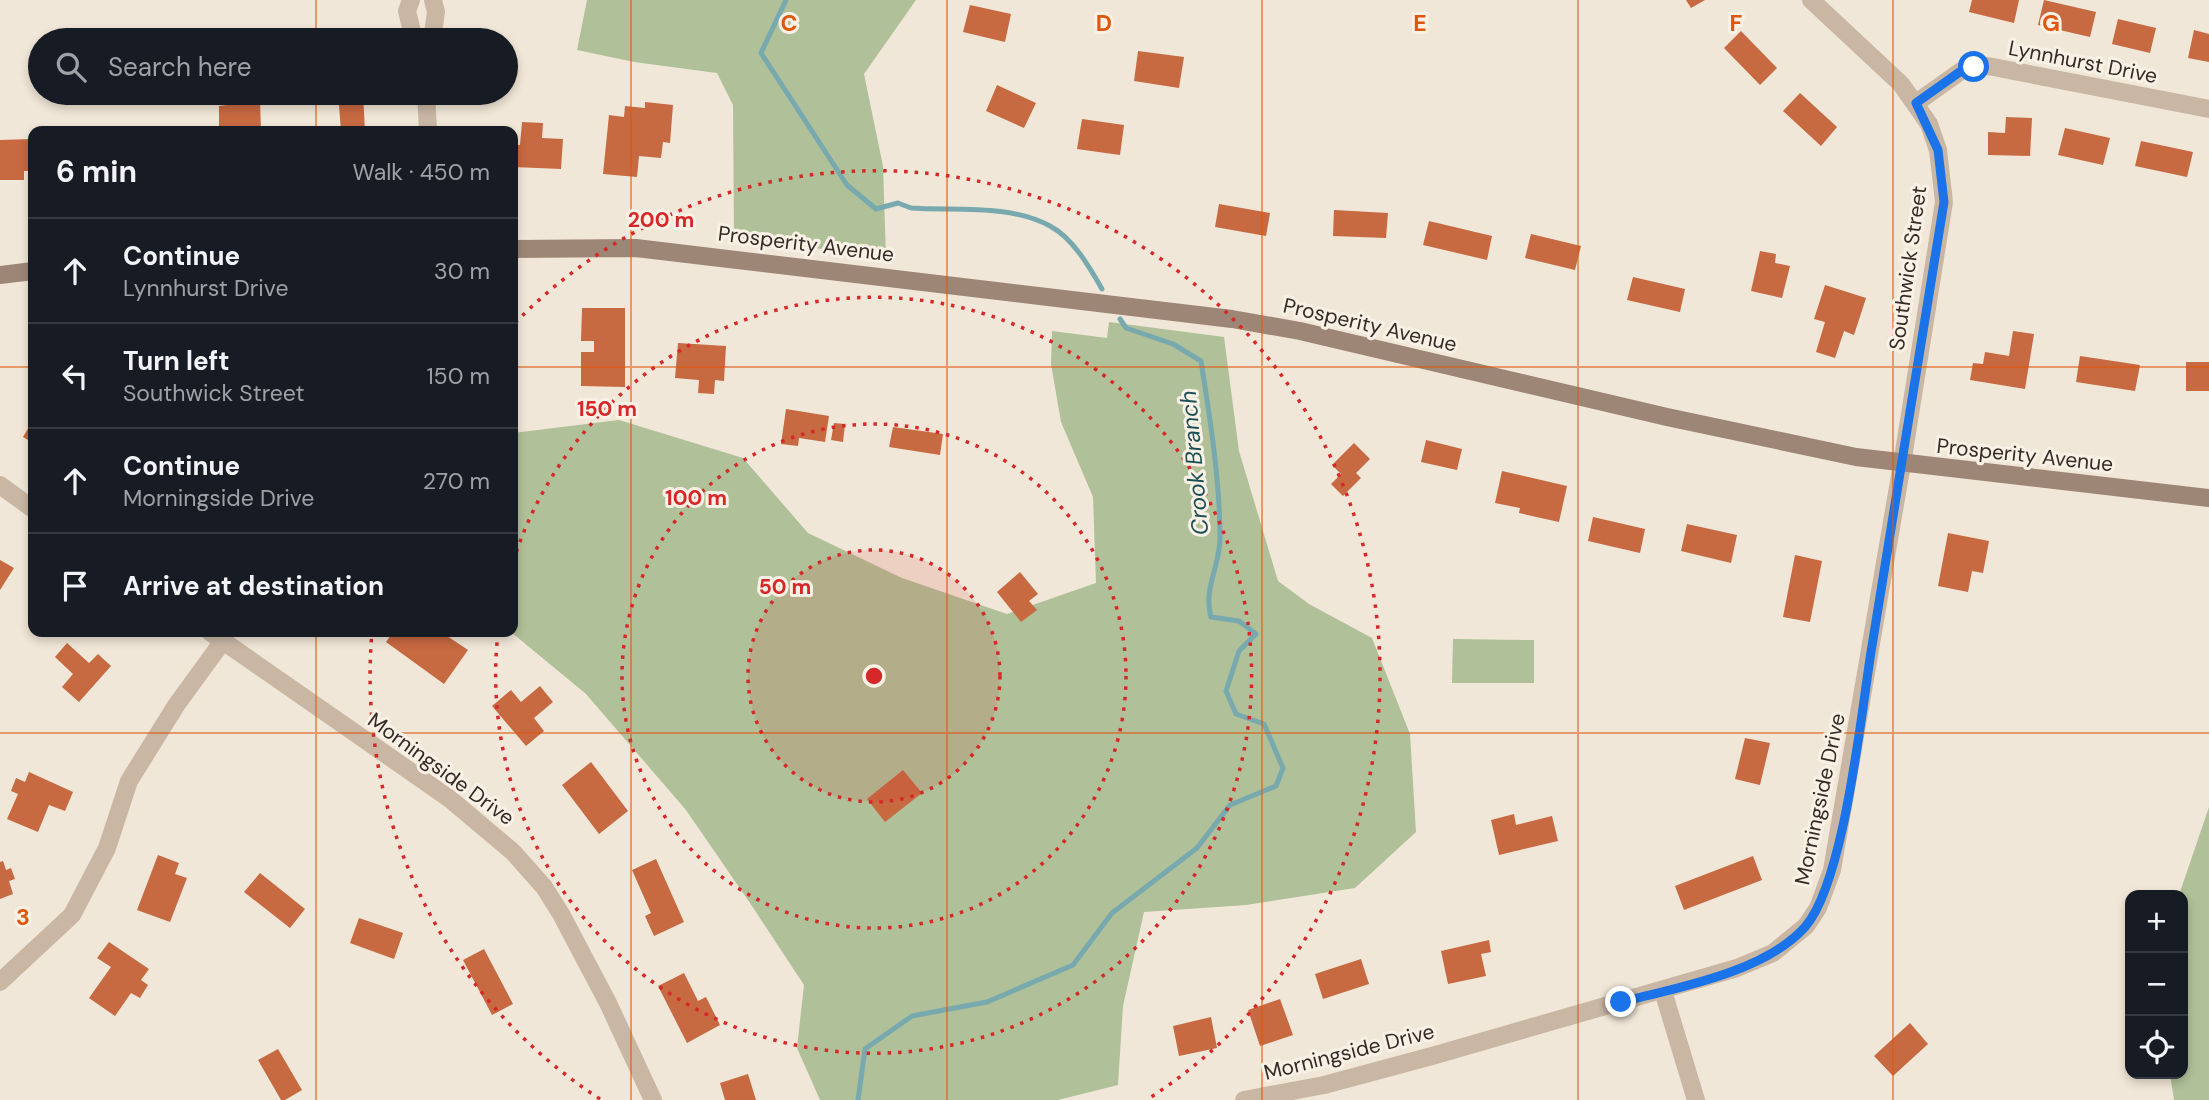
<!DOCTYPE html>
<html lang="en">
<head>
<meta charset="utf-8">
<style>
	body { margin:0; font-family:"DM Sans",sans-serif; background:#20242c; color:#f1f3f6 }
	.controls { position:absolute; right:21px; bottom:21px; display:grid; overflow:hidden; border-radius:14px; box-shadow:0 4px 10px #0003 }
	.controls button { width:63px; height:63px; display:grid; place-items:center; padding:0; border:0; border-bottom:2px solid #363941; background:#171b24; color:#f1f3f6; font:35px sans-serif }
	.stop { position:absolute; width:21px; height:21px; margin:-16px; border:5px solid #1a73e8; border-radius:50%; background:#fff }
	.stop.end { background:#1a73e8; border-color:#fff; box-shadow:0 2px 7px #0008 }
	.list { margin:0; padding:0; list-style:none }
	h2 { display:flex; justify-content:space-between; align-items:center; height:91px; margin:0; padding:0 28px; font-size:30px }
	h2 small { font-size:23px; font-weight:400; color:#9ea1a6 }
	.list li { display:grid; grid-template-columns:46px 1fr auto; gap:21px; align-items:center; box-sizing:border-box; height:105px; padding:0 28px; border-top:2px solid #363941 }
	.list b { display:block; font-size:26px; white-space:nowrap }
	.list p { margin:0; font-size:23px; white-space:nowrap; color:#9ea1a6 }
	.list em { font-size:23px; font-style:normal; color:#9ea1a6 }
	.icon { flex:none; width:38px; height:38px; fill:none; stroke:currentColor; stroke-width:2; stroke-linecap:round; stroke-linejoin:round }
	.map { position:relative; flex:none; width:2209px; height:1100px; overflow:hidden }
	.search { position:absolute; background:#171b24; box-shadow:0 4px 10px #0003; left:28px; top:28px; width:490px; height:77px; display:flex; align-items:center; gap:18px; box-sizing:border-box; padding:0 24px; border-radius:38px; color:#9ea1a6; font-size:26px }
	.panel { position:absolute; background:#171b24; box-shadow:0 4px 10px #0003; left:28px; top:126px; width:490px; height:511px; border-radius:14px }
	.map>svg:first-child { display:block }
	.green { fill:#b0c098 }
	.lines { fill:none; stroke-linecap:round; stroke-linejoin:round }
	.stream { stroke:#77a9ae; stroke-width:5 }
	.building { fill:#c76941 }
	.minor { stroke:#c9b7a4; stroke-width:18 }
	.tertiary { stroke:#c9b7a4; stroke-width:18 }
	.secondary { stroke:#9d8676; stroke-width:18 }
	.route { stroke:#1a73e8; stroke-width:9 }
	.grid { fill:none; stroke:#df570d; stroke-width:2; stroke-opacity:0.55 }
	.ring { fill:none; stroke:#d62828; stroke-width:3.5; stroke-dasharray:3.5 7 }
	.labels { text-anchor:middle; stroke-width:6; stroke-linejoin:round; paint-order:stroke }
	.street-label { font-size:21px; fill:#352b26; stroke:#f9f1e5 }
	.water-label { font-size:23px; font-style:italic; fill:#1b4f56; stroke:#f9f1e5 }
	.grid-label { font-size:23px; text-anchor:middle; font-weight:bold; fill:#df570d; stroke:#f9f1e5; stroke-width:6; stroke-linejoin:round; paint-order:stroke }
	.centre { fill:#d62828; stroke:#f9f1e5; stroke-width:3.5 }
	.ring-label { font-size:21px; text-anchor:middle; font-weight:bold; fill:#d62828; stroke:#f9f1e5; stroke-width:6; stroke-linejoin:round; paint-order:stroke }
</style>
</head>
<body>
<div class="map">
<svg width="2209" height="1100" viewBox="0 0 2209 1100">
	<rect width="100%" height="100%" fill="#f1e7d8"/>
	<path class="green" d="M 587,0 L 916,0 L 864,74 L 883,166 L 886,257 L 734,238 L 733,105 L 717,73 L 634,62 L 577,50 Z
		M 1109,322 L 1224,337 L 1239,451 L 1278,581 L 1309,604 L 1372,638 L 1410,734 L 1416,832 L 1355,888 L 1246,905 L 1144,912 L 1123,1006 L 1118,1085 L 1058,1100 L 820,1100 L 797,1048 L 804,985 L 752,906 L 686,810 L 586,694 L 511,632 L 513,433 L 619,420 L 743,458 L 808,533 L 902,578 L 1007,614 L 1096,583 L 1093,497 L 1061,422 L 1051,364 L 1052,331 L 1107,338 Z
		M 1453,639 L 1534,640 L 1534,683 L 1452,683 Z
		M 2209,807 L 2209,1100 L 2174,1100 L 2170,1074 L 2183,1074 L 2183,895 L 2179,895 Z"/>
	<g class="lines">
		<path class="stream" d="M 786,0 L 761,53 L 847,185 L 876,209 L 898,203 L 911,208 C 955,211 1010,204 1050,226 C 1073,238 1090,268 1102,289
			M 858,1100 L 865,1049 L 912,1016 L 987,1002 L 1073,965 L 1112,913 L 1197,848 L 1230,805 L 1276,786 L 1283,768 L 1264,724 L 1236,714 L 1226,691 L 1239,651 L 1256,634 L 1239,621 L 1211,617 C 1203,589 1220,566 1220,538 C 1220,481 1210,418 1201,361 L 1173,344 L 1126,328 L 1120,319"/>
	</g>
	<path class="building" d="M 1686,0 L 1705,0 L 1691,8 Z
		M 1972,0 L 2019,0 L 2014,23 L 1969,12 Z
		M 2044,0 L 2096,12 L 2090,37 L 2038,25 Z
		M 970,5 L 1011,14 L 1005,42 L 963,32 Z
		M 2118,19 L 2156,28 L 2150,53 L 2112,44 Z
		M 2194,30 L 2209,34 L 2209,62 L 2188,58 Z
		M 1741,31 L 1777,68 L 1760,85 L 1724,48 Z
		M 1138,51 L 1184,57 L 1179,88 L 1134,81 Z
		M 997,85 L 1036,103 L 1024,128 L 986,111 Z
		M 338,93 L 363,93 L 365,131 L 341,131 Z
		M 1800,93 L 1837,127 L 1821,146 L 1783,111 Z
		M 260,101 L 261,131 L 219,131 L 219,106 Z
		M 645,102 L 673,105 L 670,143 L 663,142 L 661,158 L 639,156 L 637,177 L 603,174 L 609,115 L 624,117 L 625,106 L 645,108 Z
		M 2006,117 L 2032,118 L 2030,156 L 1988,155 L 1988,132 L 2005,133 Z
		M 1082,119 L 1124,125 L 1120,155 L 1077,149 Z
		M 522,122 L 543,123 L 542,138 L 563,139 L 561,169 L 513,167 L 513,145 L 520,145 Z
		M 2065,128 L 2110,138 L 2103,165 L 2058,155 Z
		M 31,139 L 32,171 L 24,171 L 24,180 L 0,180 L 0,140 Z
		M 2141,141 L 2193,152 L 2187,177 L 2135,166 Z
		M 1219,204 L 1270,213 L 1266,236 L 1215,227 Z
		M 1334,210 L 1388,213 L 1386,238 L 1333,236 Z
		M 1429,221 L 1492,236 L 1487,260 L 1423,245 Z
		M 1531,234 L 1581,246 L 1575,270 L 1525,258 Z
		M 1760,251 L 1776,254 L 1775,263 L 1790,266 L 1782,298 L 1751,291 Z
		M 1633,277 L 1685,289 L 1680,312 L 1627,300 Z
		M 1825,285 L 1866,298 L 1854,335 L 1844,331 L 1835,358 L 1816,352 L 1825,322 L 1814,319 Z
		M 582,308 L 625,308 L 625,387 L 581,386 L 581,352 L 594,352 L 594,341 L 581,341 Z
		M 2013,331 L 2034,334 L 2025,389 L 1970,380 L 1973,363 L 1983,364 L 1985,352 L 2009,356 Z
		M 678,343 L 726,346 L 724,381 L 715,380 L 714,394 L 698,393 L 699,380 L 675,378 Z
		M 2080,356 L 2140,365 L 2135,391 L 2076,382 Z
		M 2186,362 L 2209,362 L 2209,391 L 2186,391 Z
		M 786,409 L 829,416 L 825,442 L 799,438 L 798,446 L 781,444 Z
		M 33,420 L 33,443 L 23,437 Z
		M 834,423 L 845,424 L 843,442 L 831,440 Z
		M 893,427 L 943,434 L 940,455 L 889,447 Z
		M 1426,440 L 1462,449 L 1457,470 L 1421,462 Z
		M 1354,443 L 1370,459 L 1356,473 L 1361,478 L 1343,496 L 1331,484 L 1341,474 L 1332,465 Z
		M 1502,471 L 1567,486 L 1559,522 L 1519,513 L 1520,508 L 1495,503 Z
		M 1593,517 L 1645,529 L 1640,553 L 1588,541 Z
		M 1687,524 L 1737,535 L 1731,563 L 1681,551 Z
		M 1948,533 L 1989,541 L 1983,573 L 1972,571 L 1968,592 L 1938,586 Z
		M 1795,555 L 1822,561 L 1810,622 L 1783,617 Z
		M 0,560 L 14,568 L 0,590 Z
		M 1020,572 L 1038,594 L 1029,601 L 1037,610 L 1021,622 L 997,592 Z
		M 393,632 L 441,632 L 468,650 L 444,684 L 386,642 Z
		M 67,643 L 89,663 L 98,654 L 111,666 L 79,702 L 62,687 L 73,674 L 55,657 Z
		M 540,686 L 553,702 L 534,718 L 544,731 L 526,746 L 492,706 L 511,690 L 521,702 Z
		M 1745,738 L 1770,743 L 1760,785 L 1735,779 Z
		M 591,762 L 628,811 L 599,834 L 562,785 Z
		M 903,770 L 922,793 L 885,822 L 867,799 Z
		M 29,772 L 73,792 L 65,811 L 49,805 L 38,832 L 7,819 L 18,794 L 11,791 L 16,778 L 25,782 Z
		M 1514,814 L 1516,825 L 1552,816 L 1558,841 L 1499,855 L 1491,820 Z
		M 158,855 L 179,863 L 175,874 L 187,878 L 170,922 L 137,910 Z
		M 1753,856 L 1762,880 L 1684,910 L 1675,886 Z
		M 656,859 L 684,922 L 654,936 L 645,916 L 651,913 L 632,870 Z
		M 3,861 L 6,870 L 11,868 L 15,879 L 9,881 L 13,894 L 0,899 L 0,862 Z
		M 260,873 L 305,909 L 290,928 L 244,892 Z
		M 359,918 L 403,933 L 394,959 L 350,943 Z
		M 1489,940 L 1491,952 L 1481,954 L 1486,976 L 1448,984 L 1441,951 Z
		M 109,942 L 149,969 L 141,980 L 148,985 L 140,998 L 131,993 L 115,1016 L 89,998 L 111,967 L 97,958 Z
		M 484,949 L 513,1004 L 492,1015 L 463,960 Z
		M 1361,959 L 1369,984 L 1323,999 L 1315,974 Z
		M 684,973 L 698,1001 L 706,997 L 720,1025 L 687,1043 L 658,986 Z
		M 1280,999 L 1293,1035 L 1260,1046 L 1248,1010 Z
		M 1211,1017 L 1217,1048 L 1179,1056 L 1173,1026 Z
		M 1910,1023 L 1928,1044 L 1893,1076 L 1874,1056 Z
		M 278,1049 L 302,1090 L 285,1100 L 281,1100 L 258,1060 Z
		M 748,1074 L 756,1100 L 725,1100 L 720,1083 Z"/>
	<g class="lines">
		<path class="minor" d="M 411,0 L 407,11 L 414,40
			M 432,40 L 436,12 L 433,0
			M 426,93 L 428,131
			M 1916,103 L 1961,71 L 1988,66 L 2209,109
			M 0,485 L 33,509
			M 210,632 L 450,799 L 513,852 L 544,887 L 561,914 L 608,1003 L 653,1100
			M 0,982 L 72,915 L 107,848 L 129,781 L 177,704 L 223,641
			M 1663,991 L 1696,1100
			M 1244,1100 L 1324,1085 L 1432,1056 L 1737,968 L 1773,953 L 1806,926 L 1818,908 L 1832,870 L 1902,464"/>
		<path class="tertiary" d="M 1811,0 L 1901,84 L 1929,124 L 1938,150 L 1944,202 L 1902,464"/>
		<path class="secondary" d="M 513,249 L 636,248 L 1232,319 L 1300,331 L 1667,417 L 1856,457 L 2209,498
			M 0,275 L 33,271"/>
	</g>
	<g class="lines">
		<path class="route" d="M 1621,1002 C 1677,988 1765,972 1805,927 C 1844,883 1861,715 1871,652 C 1896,502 1921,352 1944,202 L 1938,150 L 1916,103 L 1961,71 L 1974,67"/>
	</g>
	<path class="grid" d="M 316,0 L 316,40M 631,0 L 631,1100M 947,0 L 947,1100M 1262,0 L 1262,1100M 1578,0 L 1578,1100M 1893,0 L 1893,1100M 316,93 L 316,131M 0,367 L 33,367M 513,367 L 2209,367M 316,632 L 316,1100M 0,733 L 2209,733"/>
	<circle cx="874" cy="676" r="126" fill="#d62828" fill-opacity=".12"/>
	<g class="ring">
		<circle cx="874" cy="676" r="126"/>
		<circle cx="874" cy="676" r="252"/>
		<path d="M513 562A378 378 0 1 1 498 633"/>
		<path d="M600 1099A504 504 0 0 1 372 632M515 323A504 504 0 1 1 1148 1099"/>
	</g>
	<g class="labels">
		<g class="street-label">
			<text transform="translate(2083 62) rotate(11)" y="7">Lynnhurst Drive</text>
			<text transform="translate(806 244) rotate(7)" y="7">Prosperity Avenue</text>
			<text transform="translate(1908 268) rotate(-82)" y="7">Southwick Street</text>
			<text transform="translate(1370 325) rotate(13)" y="7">Prosperity Avenue</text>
			<text transform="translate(2025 455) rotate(6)" y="7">Prosperity Avenue</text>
			<text transform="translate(441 769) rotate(36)" y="7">Morningside Drive</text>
			<text transform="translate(1820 799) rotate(-78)" y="7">Morningside Drive</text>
			<text transform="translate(1349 1052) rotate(-14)" y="7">Morningside Drive</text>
		</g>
		<g class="water-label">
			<text transform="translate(1194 463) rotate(-95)" y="8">Crook Branch</text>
		</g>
	</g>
	<g class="grid-label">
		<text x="789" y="31">C</text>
		<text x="1104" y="31">D</text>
		<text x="1420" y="31">E</text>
		<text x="1736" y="31">F</text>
		<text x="2051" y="31">G</text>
		<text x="23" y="925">3</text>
	</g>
	<circle cx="874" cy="676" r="10" class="centre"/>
	<g class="ring-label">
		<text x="661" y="227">200 m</text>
		<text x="607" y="416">150 m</text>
		<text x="696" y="505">100 m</text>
		<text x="785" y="594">50 m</text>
	</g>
</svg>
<div class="controls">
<button>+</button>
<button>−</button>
<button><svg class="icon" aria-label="locate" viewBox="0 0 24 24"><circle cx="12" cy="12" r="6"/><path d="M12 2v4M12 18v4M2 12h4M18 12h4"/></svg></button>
</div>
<div class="stop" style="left:1974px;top:67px"></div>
<div class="stop end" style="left:1621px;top:1002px"></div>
<div class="search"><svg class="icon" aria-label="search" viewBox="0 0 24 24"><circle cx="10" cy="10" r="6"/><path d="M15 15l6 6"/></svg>Search here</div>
<section class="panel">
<h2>6 min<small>Walk · 450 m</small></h2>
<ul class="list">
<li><svg class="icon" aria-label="ahead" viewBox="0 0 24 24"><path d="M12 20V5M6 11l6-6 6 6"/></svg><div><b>Continue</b><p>Lynnhurst Drive</p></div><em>30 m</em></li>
<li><svg class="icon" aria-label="left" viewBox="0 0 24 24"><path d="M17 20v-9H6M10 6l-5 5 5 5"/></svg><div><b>Turn left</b><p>Southwick Street</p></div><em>150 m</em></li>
<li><svg class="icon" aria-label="ahead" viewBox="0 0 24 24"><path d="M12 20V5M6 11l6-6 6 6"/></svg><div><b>Continue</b><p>Morningside Drive</p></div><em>270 m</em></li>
<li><svg class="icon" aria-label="arrive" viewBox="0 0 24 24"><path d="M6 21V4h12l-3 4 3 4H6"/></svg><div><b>Arrive at destination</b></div></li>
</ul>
</section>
</div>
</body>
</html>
